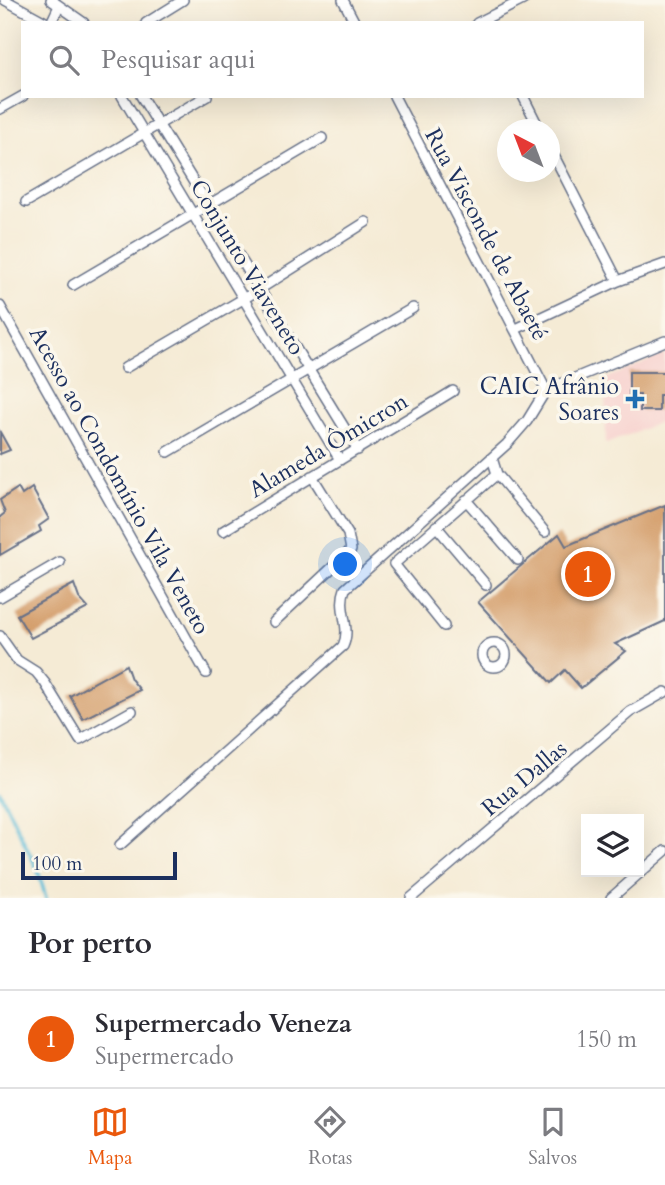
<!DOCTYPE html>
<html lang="pt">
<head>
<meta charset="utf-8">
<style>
	body { margin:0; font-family:Cardo,serif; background:#f2f2f3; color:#2b2b33 }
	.controls { position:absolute; right:21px; bottom:21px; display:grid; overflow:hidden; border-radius:0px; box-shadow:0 7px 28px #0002 }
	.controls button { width:63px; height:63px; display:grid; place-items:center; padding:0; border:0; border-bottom:2px solid #e1e1e2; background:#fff; color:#2b2b33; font:35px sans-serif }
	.compass { position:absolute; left:497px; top:119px; width:63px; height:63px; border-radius:50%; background:#fff; box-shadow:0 7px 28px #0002; rotate:318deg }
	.scale { position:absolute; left:21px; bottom:18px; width:156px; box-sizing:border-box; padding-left:7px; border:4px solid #1b2f5e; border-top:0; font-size:19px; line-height:24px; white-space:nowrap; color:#1b2f5e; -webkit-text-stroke:5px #fbf7ec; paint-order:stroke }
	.you { position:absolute; left:346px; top:565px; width:24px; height:24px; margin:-18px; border:5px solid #fff; border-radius:50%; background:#1a73e8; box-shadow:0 0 0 10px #1a73e833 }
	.badge { display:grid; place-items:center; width:46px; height:46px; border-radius:50%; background:#ea580c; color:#fff; font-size:23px; font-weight:700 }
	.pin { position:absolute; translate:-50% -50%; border:4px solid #fff; box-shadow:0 2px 7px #0006 }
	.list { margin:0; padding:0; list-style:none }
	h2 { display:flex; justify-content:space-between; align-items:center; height:91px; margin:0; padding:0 28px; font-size:30px }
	h2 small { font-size:23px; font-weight:400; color:#7c7c81 }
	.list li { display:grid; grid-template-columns:46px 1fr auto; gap:21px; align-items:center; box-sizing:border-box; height:98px; padding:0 28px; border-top:2px solid #e1e1e2 }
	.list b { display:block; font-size:26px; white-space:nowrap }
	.list p { margin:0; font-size:23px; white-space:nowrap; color:#7c7c81 }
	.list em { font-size:23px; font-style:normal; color:#7c7c81 }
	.icon { flex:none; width:38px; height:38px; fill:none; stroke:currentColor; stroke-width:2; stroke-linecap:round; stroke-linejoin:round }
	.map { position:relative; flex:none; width:665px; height:898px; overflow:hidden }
	.search { position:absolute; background:#fff; box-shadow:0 7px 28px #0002; left:21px; right:21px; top:21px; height:77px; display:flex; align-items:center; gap:18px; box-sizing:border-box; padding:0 24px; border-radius:0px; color:#7c7c81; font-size:26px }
	.sheet { height:189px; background:#fff }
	nav { display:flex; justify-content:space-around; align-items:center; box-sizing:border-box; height:98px; border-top:2px solid #e1e1e2; background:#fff; font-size:19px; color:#7c7c81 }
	nav a { display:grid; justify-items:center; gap:4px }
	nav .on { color:#ea580c }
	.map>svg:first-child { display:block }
	.built { fill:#f7d0cd }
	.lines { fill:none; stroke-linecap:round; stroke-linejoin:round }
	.stream { stroke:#5abcd8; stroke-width:3.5 }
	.building { fill:#d39b68 }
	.street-casing { stroke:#677188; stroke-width:12 }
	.street { stroke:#fff; stroke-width:9 }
	.poi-dot { fill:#1f6fb2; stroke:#fbf7ec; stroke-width:2.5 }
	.labels { text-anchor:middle; stroke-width:7; stroke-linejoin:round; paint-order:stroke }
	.street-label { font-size:23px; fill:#1b2f5e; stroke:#fbf7ec }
	.poi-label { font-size:23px; fill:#1b2f5e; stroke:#fbf7ec; text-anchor:end }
</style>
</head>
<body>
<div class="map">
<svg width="665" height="898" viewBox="0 0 665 898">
	<rect width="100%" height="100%" fill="#fbf7ec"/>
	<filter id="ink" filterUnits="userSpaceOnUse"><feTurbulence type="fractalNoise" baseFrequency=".0143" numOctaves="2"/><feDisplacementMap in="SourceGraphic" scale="14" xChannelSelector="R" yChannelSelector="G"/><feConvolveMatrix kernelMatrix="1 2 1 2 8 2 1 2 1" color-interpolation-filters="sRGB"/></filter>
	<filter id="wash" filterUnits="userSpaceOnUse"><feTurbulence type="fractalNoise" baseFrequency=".00686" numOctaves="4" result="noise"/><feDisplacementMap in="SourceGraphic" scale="28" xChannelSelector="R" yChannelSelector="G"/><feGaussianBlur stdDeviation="1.57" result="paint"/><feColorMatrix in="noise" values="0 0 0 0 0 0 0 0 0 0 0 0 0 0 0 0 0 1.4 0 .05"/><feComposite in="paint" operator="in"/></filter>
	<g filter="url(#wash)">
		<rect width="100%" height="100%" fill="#f5ebd5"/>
		<path class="built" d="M 665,354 L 665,420 L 606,444 L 605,379 Z"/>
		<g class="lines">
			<path class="stream" d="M 0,792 L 38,871 L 46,898"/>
		</g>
		<g id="blocks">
			<path class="building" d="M 629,372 L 665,372 L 665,395 L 659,395 L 659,411 L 640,411 L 640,395 L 629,395 Z
				M 0,432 L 10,450 L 0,454 Z
				M 18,488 L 22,495 L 32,488 L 49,519 L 39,526 L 41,531 L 0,555 L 0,517 L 5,513 L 0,500 Z
				M 665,505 L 665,621 L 615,644 L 626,651 L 581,688 L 565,670 L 551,683 L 478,602 L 559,534 L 566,546 Z
				M 74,584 L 79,598 L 88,608 L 31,638 L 17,615 Z
				M 126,665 L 131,679 L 140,690 L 83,719 L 70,696 Z"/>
		</g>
	</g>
	<g filter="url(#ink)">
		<use href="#blocks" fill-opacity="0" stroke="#677188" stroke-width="2"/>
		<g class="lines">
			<defs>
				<path id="street" d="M 5,0 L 47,23
					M 51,0 L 84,23
					M 343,0 L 355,23
					M 51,23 L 59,6
					M 146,23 L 183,0
					M 477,23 L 523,0
					M 122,96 L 340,460
					M 141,96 L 358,450
					M 394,96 L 546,390
					M 523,96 L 540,130
					M 0,109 L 23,96
					M 550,148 L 618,281
					M 26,202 L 207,96
					M 73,285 L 322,138
					M 0,306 L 206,673
					M 516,329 L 618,281 L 665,264
					M 125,368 L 260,289 L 366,222
					M 168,452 L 413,308
					M 492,458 L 497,474 L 545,532
					M 466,500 L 518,560
					M 436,526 L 486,585
					M 223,531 L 453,391
					M 0,597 L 60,562
					M 274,622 L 351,550 L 348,534 L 312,476
					M 444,626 L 394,564 L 497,474
					M 0,636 L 17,660 L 36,672 L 45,683 L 80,740 L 132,711
					M482 655a12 12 0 1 1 24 0a12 12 0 1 1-24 0Z
					M 120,845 L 343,646 C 352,627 337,609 345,589 L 507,444 L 527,421 L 546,390 L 665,341
					M 411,898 L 630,712 L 665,692
					M 611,898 L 665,851"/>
			</defs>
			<use href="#street" class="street-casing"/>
			<use href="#street" class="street"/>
		</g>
	</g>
	<path class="poi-dot" d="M631.5 388.5h7v7h7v7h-7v7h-7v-7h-7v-7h7z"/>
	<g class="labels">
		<g class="street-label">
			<text transform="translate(487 234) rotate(62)" y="8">Rua Visconde de Abaeté</text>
			<text transform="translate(248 267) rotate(59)" y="8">Conjunto Viaveneto</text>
			<text transform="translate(328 445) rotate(-31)" y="8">Alameda Ômicron</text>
			<text transform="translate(120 480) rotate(61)" y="8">Acesso ao Condomínio Vila Veneto</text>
			<text transform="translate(524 778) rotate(-40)" y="8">Rua Dallas</text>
		</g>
		<g class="poi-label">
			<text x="619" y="394">CAIC Afrânio<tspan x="619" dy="26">Soares</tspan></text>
		</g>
	</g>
</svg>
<div class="controls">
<button><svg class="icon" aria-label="layers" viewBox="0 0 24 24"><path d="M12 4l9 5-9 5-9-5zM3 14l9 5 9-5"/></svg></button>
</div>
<svg class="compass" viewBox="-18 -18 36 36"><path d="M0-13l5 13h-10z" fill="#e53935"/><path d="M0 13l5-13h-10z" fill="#7c7c81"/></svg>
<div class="scale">100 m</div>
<div class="you"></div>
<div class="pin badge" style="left:588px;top:574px">1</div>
<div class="search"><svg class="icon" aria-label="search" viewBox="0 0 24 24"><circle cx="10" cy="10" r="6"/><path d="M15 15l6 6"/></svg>Pesquisar aqui</div>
</div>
<section class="sheet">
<h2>Por perto<small></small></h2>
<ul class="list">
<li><span class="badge">1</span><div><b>Supermercado Veneza</b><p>Supermercado</p></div><em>150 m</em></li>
</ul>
</section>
<nav>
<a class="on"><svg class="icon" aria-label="map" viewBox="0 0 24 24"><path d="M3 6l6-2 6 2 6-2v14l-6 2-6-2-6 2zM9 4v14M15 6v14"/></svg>Mapa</a>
<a><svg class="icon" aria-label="directions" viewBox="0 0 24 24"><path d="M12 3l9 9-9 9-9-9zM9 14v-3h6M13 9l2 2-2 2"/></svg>Rotas</a>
<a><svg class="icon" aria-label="saved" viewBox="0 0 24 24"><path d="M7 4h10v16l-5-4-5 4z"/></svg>Salvos</a>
</nav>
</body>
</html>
